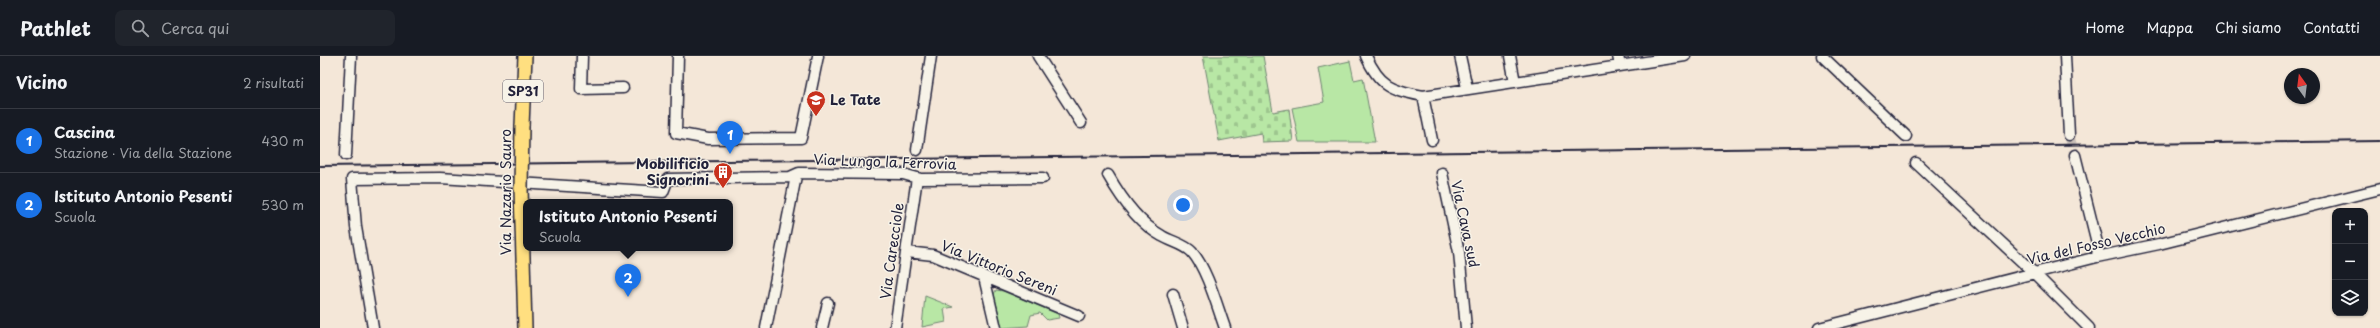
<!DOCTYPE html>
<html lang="it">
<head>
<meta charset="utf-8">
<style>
	body { margin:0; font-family:"Playpen Sans",sans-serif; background:#20242c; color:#f1f3f6 }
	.controls { position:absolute; right:12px; bottom:12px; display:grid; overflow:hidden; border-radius:8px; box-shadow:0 1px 3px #0004 }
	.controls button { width:36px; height:36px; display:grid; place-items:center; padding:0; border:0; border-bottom:1px solid #363941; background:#171b24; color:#f1f3f6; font:20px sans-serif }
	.compass { position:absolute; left:1964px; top:12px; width:36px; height:36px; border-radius:50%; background:#171b24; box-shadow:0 1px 3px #0004; rotate:346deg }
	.you { position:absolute; left:863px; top:149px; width:14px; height:14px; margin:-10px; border:3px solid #fff; border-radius:50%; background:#1a73e8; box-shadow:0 0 0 6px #1a73e833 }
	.badge { display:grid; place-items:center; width:26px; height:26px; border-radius:50%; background:#1a73e8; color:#fff; font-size:13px; font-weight:700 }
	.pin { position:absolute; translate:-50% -33px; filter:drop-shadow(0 1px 2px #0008) }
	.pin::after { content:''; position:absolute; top:21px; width:14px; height:12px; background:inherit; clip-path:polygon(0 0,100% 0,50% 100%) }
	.popup { position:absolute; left:203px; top:143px; width:210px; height:52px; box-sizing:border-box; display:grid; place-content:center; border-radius:8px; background:#171b24; filter:drop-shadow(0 1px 3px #0005); font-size:13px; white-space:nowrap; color:#9ea1a6 }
	.popup b { font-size:15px; color:#f1f3f6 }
	.popup::after { content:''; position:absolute; left:50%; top:100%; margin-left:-8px; border:8px solid transparent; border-top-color:#171b24 }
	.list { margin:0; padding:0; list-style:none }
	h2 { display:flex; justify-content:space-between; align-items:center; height:52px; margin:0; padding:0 16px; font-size:17px }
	h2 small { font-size:13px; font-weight:400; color:#9ea1a6 }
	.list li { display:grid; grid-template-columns:26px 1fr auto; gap:12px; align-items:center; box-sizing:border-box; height:64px; padding:0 16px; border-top:1px solid #363941 }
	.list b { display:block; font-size:15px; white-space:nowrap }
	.list p { margin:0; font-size:13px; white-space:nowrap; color:#9ea1a6 }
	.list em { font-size:13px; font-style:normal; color:#9ea1a6 }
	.icon { flex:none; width:22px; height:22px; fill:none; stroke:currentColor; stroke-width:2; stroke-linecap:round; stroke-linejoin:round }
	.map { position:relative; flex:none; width:2060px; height:272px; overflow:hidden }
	header { display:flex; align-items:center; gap:24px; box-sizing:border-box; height:56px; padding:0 20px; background:#171b24; border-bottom:1px solid #363941 }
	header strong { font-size:19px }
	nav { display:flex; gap:22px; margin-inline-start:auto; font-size:14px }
	.search { width:280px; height:36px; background:#20242c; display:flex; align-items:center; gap:10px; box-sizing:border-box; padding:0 14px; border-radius:8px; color:#9ea1a6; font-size:15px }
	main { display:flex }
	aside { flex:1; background:#171b24 }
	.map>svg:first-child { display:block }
	.green { fill:#b8e7a5; stroke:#6d8470 }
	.cemetery { fill:url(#cemetery-stones); stroke:#6d8470 }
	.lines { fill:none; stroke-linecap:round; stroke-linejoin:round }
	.minor-tunnel { stroke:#cac0b9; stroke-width:10; stroke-dasharray:10 5; stroke-linecap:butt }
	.minor-casing { stroke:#22223b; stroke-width:13 }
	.major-casing { stroke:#22223b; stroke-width:16 }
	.minor { stroke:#f7f3e8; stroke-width:10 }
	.major { stroke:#ffdf80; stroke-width:13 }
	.rail { stroke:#22223b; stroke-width:2 }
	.major-bridge-casing { stroke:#22223b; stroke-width:16; stroke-linecap:butt }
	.major-bridge { stroke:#ffdf80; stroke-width:13 }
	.labels { text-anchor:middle; stroke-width:3; stroke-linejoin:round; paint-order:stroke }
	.shield { fill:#f7f3e8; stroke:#62616f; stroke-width:1 }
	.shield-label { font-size:13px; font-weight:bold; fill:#22223b }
	.poi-label { font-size:14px; font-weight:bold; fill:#22223b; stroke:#f7f3e8; text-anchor:start }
	.street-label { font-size:14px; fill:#22223b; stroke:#f7f3e8 }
</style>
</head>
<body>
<header>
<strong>Pathlet</strong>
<div class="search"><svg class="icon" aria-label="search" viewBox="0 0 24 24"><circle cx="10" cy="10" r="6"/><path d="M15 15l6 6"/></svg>Cerca qui</div>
<nav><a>Home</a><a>Mappa</a><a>Chi siamo</a><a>Contatti</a></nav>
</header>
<main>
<aside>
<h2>Vicino<small>2 risultati</small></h2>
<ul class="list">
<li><span class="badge">1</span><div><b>Cascina</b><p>Stazione · Via della Stazione</p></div><em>430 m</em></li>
<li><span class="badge">2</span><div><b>Istituto Antonio Pesenti</b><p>Scuola</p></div><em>530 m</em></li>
</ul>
</aside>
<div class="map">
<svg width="2060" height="272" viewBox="0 0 2060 272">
	<defs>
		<pattern id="cemetery-stones" width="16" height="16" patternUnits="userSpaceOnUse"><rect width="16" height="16" fill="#b8e7a5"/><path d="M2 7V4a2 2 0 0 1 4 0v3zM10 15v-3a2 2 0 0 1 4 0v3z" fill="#9ec68f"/></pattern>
	</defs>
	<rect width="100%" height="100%" fill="#f4e7d8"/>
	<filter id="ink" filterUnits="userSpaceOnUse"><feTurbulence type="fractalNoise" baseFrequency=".025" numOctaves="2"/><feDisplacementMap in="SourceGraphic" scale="8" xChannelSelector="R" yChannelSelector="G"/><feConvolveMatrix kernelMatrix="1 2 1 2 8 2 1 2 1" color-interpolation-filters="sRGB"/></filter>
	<g filter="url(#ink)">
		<path class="green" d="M 1030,5 L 1034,24 L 1043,22 L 1055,86 L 979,86 L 972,52 L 1004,46 L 998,12 Z
			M 676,234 L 683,235 L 738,258 L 739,262 L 727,264 L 720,257 L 711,259 L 708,270 L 682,272 L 674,238 Z
			M 605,240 L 633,251 L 624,253 L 626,266 L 602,271 Z"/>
		<path class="cemetery" d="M 883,0 L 943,0 L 953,56 L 969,53 L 973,85 L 942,86 L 941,77 L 899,85 Z"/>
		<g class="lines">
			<path class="minor-tunnel" d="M 1749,79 L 1755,99"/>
			<defs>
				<path id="minor" d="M 262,0 L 261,33 L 303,32
					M 358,0 L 356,77 L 388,83 L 481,82 L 498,0
					M 718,0 L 761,67
					M 1046,0 C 1060,31 1071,33 1103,40 L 1365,0
					M 1140,0 L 1147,32
					M 1190,0 L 1195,26
					M 1298,0 L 1300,10
					M 1502,0 L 1586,80
					M 1745,0 L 1749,79
					M 1103,40 L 1112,84
					M 597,94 L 611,0
					M 26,99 L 31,0
					M 1755,99 L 1778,191 L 1777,201
					M 1596,107 L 1714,217 L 1769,272
					M 1122,117 L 1139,196 L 1146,272
					M 788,119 C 801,142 818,167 842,180 C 852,186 864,188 872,196 C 887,213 897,250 905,272
					M 587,196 L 613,199 L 759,260
					M 664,221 L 676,272
					M 853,238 L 863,272
					M 53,272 L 36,171 L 32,123 L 120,122 L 343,136 L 348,123 L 470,121 L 479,117 L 583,118 L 601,123 L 723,122
					M 446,272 L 476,120
					M 502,272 L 508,247
					M 575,272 L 597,122
					M 1499,272 L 1777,201 L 1839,188 L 2060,133"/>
				<path id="major" d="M 202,70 L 205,0
					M 201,132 L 205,272"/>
			</defs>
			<use href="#minor" class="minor-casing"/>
			<use href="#major" class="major-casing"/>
			<use href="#minor" class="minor"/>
			<use href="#major" class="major"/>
			<path class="rail" d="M 0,110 L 2060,85"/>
			<defs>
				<path id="major-bridge" d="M 201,132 L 202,70"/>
			</defs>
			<use href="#major-bridge" class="major-bridge-casing"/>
			<use href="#major-bridge" class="major-bridge"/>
		</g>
	</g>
	<defs>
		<symbol id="school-pin" viewBox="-11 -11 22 30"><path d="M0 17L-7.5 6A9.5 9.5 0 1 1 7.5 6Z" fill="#c8321e" stroke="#f7f3e8"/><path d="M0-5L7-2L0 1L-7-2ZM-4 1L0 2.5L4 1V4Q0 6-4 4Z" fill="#fff"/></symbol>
		<symbol id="building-pin" viewBox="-11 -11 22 30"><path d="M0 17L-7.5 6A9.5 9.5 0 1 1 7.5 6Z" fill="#c8321e" stroke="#f7f3e8"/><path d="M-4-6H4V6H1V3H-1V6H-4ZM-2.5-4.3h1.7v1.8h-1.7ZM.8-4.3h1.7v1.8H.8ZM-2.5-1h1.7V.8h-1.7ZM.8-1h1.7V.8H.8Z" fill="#fff"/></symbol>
	</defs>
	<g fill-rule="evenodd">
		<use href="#school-pin" x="485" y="33" width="22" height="30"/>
		<use href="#building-pin" x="392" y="105" width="22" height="30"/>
	</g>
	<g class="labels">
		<rect class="shield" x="183" y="24" width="40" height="22" rx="3"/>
		<g class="shield-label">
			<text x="203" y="40">SP31</text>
		</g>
		<g class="poi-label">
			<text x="510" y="49">Le Tate</text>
			<text x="389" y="113" text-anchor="end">Mobilificio<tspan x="389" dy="16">Signorini</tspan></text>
		</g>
		<g class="street-label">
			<text transform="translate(565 106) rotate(2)" y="5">Via Lungo la Ferrovia</text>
			<text transform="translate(186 136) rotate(-90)" y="5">Via Nazario Sauro</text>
			<text transform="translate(1145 168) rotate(78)" y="5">Via Cava sud</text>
			<text transform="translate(1776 188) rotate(-13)" y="5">Via del Fosso Vecchio</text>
			<text transform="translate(572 195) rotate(-82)" y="5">Via Carecciole</text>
			<text transform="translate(679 212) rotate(22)" y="5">Via Vittorio Sereni</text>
		</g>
	</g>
</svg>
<div class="controls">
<button>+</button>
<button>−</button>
<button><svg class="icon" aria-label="layers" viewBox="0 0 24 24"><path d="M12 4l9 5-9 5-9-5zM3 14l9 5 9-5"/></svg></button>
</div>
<svg class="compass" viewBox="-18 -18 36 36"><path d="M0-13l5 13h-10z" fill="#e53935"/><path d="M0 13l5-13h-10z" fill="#9ea1a6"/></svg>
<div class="you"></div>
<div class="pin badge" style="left:410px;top:98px">1</div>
<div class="pin badge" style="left:308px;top:241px">2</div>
<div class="popup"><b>Istituto Antonio Pesenti</b>Scuola</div>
</div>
</main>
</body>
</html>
